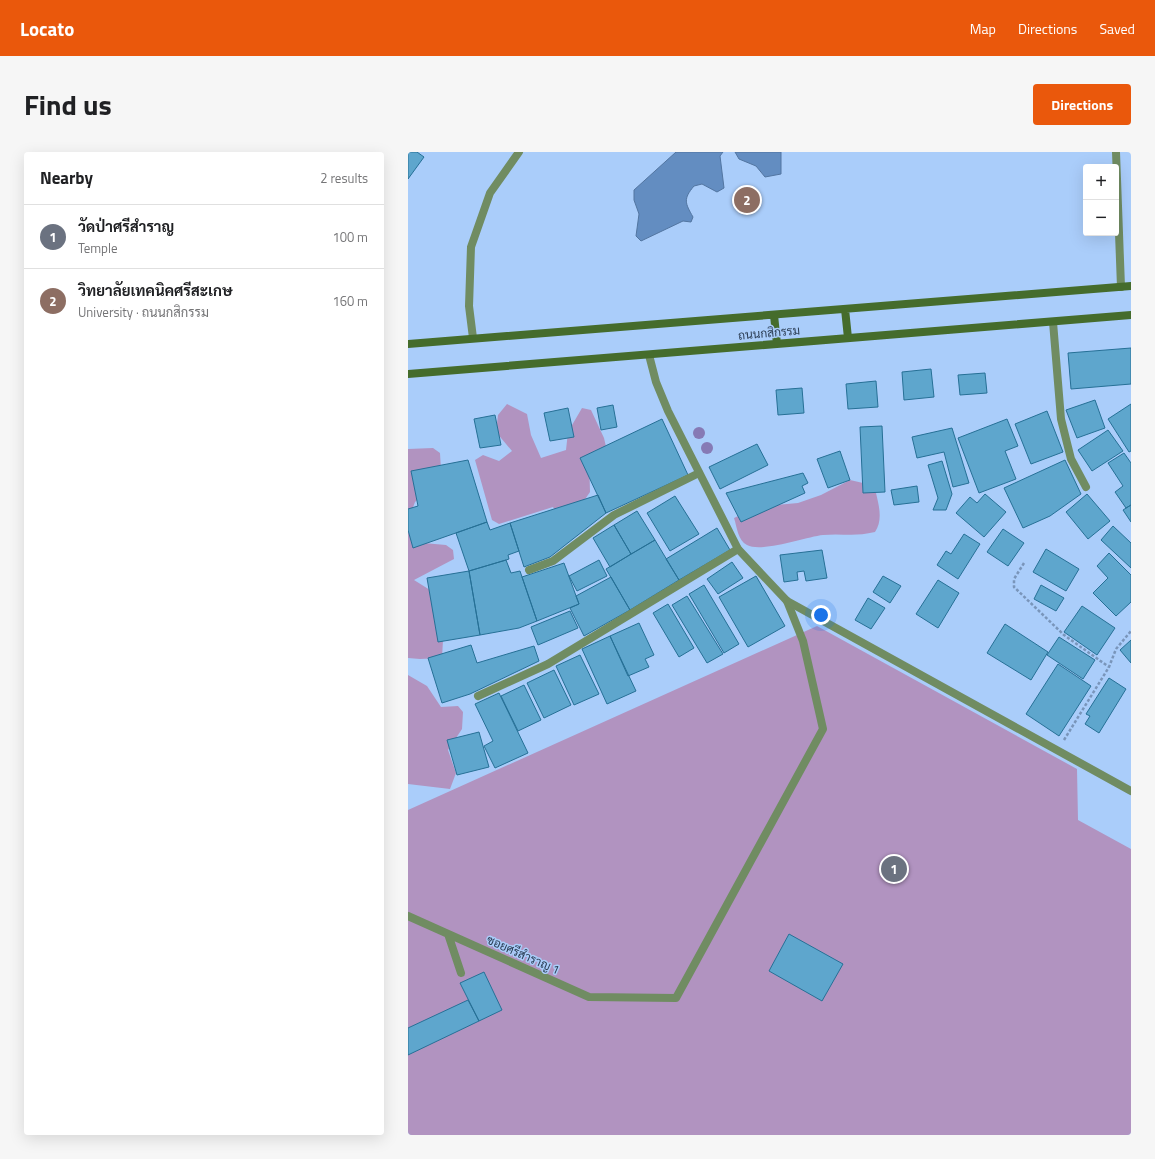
<!DOCTYPE html>
<html lang="en">
<head>
<meta charset="utf-8">
<style>
	body { margin:0; font-family:"Titillium Web",Sarabun,sans-serif; background:#f6f6f6; color:#202124 }
	.controls { position:absolute; right:12px; top:12px; display:grid; overflow:hidden; border-radius:4px; box-shadow:0 4px 16px #0002 }
	.controls button { width:36px; height:36px; display:grid; place-items:center; padding:0; border:0; border-bottom:1px solid #e0e0e0; background:#fff; color:#202124; font:20px sans-serif }
	.you { position:absolute; left:413px; top:463px; width:14px; height:14px; margin:-10px; border:3px solid #fff; border-radius:50%; background:#1a73e8; box-shadow:0 0 0 6px #1a73e833 }
	.badge { display:grid; place-items:center; width:26px; height:26px; border-radius:50%; background:#ea580c; color:#fff; font-size:13px; font-weight:700 }
	.pin { position:absolute; translate:-50% -50%; border:2px solid #fff; box-shadow:0 1px 4px #0006 }
	.list { margin:0; padding:0; list-style:none }
	h2 { display:flex; justify-content:space-between; align-items:center; height:52px; margin:0; padding:0 16px; font-size:17px }
	h2 small { font-size:13px; font-weight:400; color:#757577 }
	.list li { display:grid; grid-template-columns:26px 1fr auto; gap:12px; align-items:center; box-sizing:border-box; height:64px; padding:0 16px; border-top:1px solid #e0e0e0 }
	.list b { display:block; font-size:15px; white-space:nowrap }
	.list p { margin:0; font-size:13px; white-space:nowrap; color:#757577 }
	.list em { font-size:13px; font-style:normal; color:#757577 }
	.map { position:relative; flex:none; width:723px; height:983px; overflow:hidden; border-radius:4px }
	header { display:flex; align-items:center; gap:24px; box-sizing:border-box; height:56px; padding:0 20px; background:#ea580c; color:#fff }
	header strong { font-size:19px }
	nav { display:flex; gap:22px; margin-inline-start:auto; font-size:14px }
	.intro { display:flex; align-items:center; justify-content:space-between; box-sizing:border-box; height:96px; padding:0 24px }
	h1 { margin:0; font-size:28px }
	.button { padding:10px 18px; border-radius:4px; background:#ea580c; color:#fff; font-size:14px; font-weight:700 }
	main { display:flex; gap:24px; padding:0 24px }
	aside { flex:1; background:#fff; border-radius:4px; box-shadow:0 4px 16px #0002 }
	.map>svg:first-child { display:block }
	.green { fill:#b193c0 }
	.water { fill:#638dc1; stroke:#5275a0 }
	.building { fill:#5ea6cd; stroke:#267096 }
	.lines { fill:none; stroke-linecap:round; stroke-linejoin:round }
	.path { stroke:#7995ba; stroke-width:2.5; stroke-dasharray:3 2; stroke-linecap:butt }
	.lane { stroke:#708c62; stroke-width:8 }
	.street { stroke:#708c62; stroke-width:8 }
	.secondary { stroke:#456c2c; stroke-width:8 }
	.tree { fill:#867ab5 }
	.labels { text-anchor:middle; stroke-width:3; stroke-linejoin:round; paint-order:stroke }
	.street-label { font-size:12px; fill:#2b3d54; stroke:#aacdfa }
</style>
</head>
<body>
<header>
<strong>Locato</strong>
<nav><a>Map</a><a>Directions</a><a>Saved</a></nav>
</header>
<div class="intro"><h1>Find us</h1><a class="button">Directions</a></div>
<main>
<aside>
<h2>Nearby<small>2 results</small></h2>
<ul class="list">
<li><span class="badge" style="background:#6b7280">1</span><div><b>วัดป่าศรีสำราญ</b><p>Temple</p></div><em>100 m</em></li>
<li><span class="badge" style="background:#8d6e63">2</span><div><b>วิทยาลัยเทคนิคศรีสะเกษ</b><p>University · ถนนกสิกรรม</p></div><em>160 m</em></li>
</ul>
</aside>
<div class="map">
<svg width="723" height="983" viewBox="0 0 723 983">
	<rect width="100%" height="100%" fill="#aacdfa"/>
	<path class="green" d="M 99,252 L 119,262 L 123,283 L 133,306 L 158,298 L 160,280 L 174,256 L 183,258 L 196,286 L 199,299 L 181,306 L 182,340 L 169,359 L 151,366 L 145,355 L 91,372 L 84,368 L 67,308 L 75,303 L 91,309 L 104,299 L 88,280 L 90,263 Z
		M 25,296 L 32,301 L 33,318 L 25,333 L 7,350 L 0,369 L 0,297 Z
		M 442,328 L 455,331 L 468,341 C 471,354 475,368 467,380 C 446,385 434,381 415,383 C 397,385 354,401 339,393 C 330,389 329,375 326,366 L 341,359 L 357,354 L 390,351 L 413,343 Z
		M 0,379 L 4,390 L 38,393 L 45,398 L 46,407 L 6,428 L 30,443 L 36,470 L 34,506 L 12,507 L 0,506 Z
		M 409,474 L 669,617 L 670,668 L 723,697 L 723,983 L 0,983 L 0,658 Z
		M 0,523 L 19,534 L 33,555 L 50,554 L 55,560 L 54,577 L 40,598 L 48,621 L 42,637 L 0,632 Z"/>
	<path class="water" d="M 268,0 L 315,0 L 312,4 L 316,36 L 309,40 L 294,32 L 286,34 C 275,47 277,51 285,65 L 283,70 L 275,69 L 233,89 L 228,84 L 231,62 L 226,48 L 226,38 Z
		M 327,0 L 373,0 L 373,22 L 357,25 L 348,14 L 331,7 Z"/>
	<path class="building" d="M 0,0 L 9,0 L 16,5 L 0,27 Z
		M 723,196 L 723,232 L 663,237 L 660,201 Z
		M 523,217 L 526,245 L 496,248 L 494,220 Z
		M 577,221 L 579,241 L 552,243 L 550,223 Z
		M 468,229 L 470,255 L 440,257 L 438,232 Z
		M 394,236 L 396,261 L 370,263 L 368,238 Z
		M 687,248 L 697,276 L 669,286 L 658,258 Z
		M 723,252 L 723,299 L 721,300 L 700,267 Z
		M 205,253 L 209,275 L 193,278 L 189,256 Z
		M 160,256 L 166,285 L 142,289 L 136,261 Z
		M 639,259 L 655,300 L 623,312 L 607,272 Z
		M 87,263 L 93,293 L 72,296 L 66,267 Z
		M 254,267 L 280,323 L 198,361 L 172,306 Z
		M 599,267 L 610,294 L 597,299 L 608,327 L 571,341 L 550,286 Z
		M 474,274 L 477,340 L 455,341 L 452,275 Z
		M 544,276 L 561,331 L 545,335 L 536,300 L 509,306 L 504,285 Z
		M 700,278 L 715,299 L 684,319 L 670,298 Z
		M 349,292 L 360,313 L 312,337 L 301,315 Z
		M 432,299 L 442,328 L 420,336 L 409,307 Z
		M 716,301 L 723,311 L 723,353 L 718,356 L 707,340 L 715,334 L 700,311 Z
		M 60,308 L 79,370 L 5,396 L 0,378 L 0,357 L 10,354 L 3,319 Z
		M 657,308 L 673,342 L 642,364 L 615,376 L 596,336 Z
		M 534,309 L 544,342 L 538,358 L 525,358 L 530,346 L 520,313 Z
		M 395,321 L 400,331 L 394,334 L 397,341 L 333,370 L 318,341 Z
		M 509,334 L 511,350 L 486,353 L 483,338 Z
		M 577,342 L 598,360 L 576,385 L 548,361 L 562,345 L 569,351 Z
		M 679,342 L 702,369 L 680,387 L 658,360 Z
		M 190,343 L 198,361 L 142,405 L 116,415 L 102,371 Z
		M 267,344 L 291,382 L 262,399 L 239,361 Z
		M 723,353 L 723,370 L 715,358 Z
		M 229,359 L 247,388 L 223,402 L 206,373 Z
		M 79,370 L 82,378 L 102,371 L 111,399 L 100,403 L 101,407 L 98,408 L 61,419 L 48,381 Z
		M 206,373 L 223,402 L 202,415 L 185,386 Z
		M 705,374 L 723,391 L 723,416 L 693,388 Z
		M 309,376 L 322,398 L 271,428 L 258,407 Z
		M 595,377 L 616,391 L 600,414 L 579,400 Z
		M 556,382 L 572,392 L 550,427 L 529,413 L 538,399 L 543,402 Z
		M 247,388 L 271,428 L 222,458 L 198,417 Z
		M 638,397 L 671,417 L 658,439 L 625,420 Z
		M 414,398 L 419,426 L 398,429 L 396,419 L 389,420 L 390,428 L 376,430 L 372,403 Z
		M 701,401 L 723,423 L 723,450 L 708,464 L 685,441 L 700,426 L 689,414 Z
		M 98,408 L 103,421 L 112,419 L 129,469 L 111,476 L 72,483 L 61,419 Z
		M 191,408 L 199,424 L 169,439 L 161,424 Z
		M 324,410 L 335,426 L 310,442 L 299,427 Z
		M 156,411 L 171,452 L 129,469 L 114,425 Z
		M 61,419 L 72,483 L 30,490 L 19,426 Z
		M 348,424 L 377,474 L 340,495 L 311,445 Z
		M 475,424 L 493,434 L 482,451 L 465,440 Z
		M 203,425 L 222,458 L 176,484 L 162,456 L 171,452 L 168,444 Z
		M 530,428 L 551,441 L 530,476 L 508,462 Z
		M 296,433 L 331,492 L 316,501 L 281,442 Z
		M 633,433 L 656,446 L 648,459 L 626,447 Z
		M 279,444 L 315,502 L 299,511 L 264,453 Z
		M 460,446 L 477,456 L 463,477 L 447,468 Z
		M 260,452 L 286,496 L 271,505 L 245,461 Z
		M 674,454 L 707,476 L 689,503 L 656,480 Z
		M 162,459 L 170,476 L 130,493 L 123,475 Z
		M 231,471 L 246,503 L 237,507 L 241,515 L 220,524 L 202,484 Z
		M 597,472 L 640,500 L 623,528 L 579,501 Z
		M 202,484 L 228,539 L 199,552 L 174,497 Z
		M 651,485 L 687,508 L 675,527 L 639,503 Z
		M 723,488 L 723,511 L 712,498 Z
		M 63,493 L 69,511 L 126,494 L 131,509 L 62,542 L 34,551 L 20,506 Z
		M 172,503 L 191,542 L 166,553 L 148,514 Z
		M 650,512 L 683,534 L 651,584 L 618,562 Z
		M 146,518 L 163,553 L 136,566 L 119,531 Z
		M 701,526 L 718,537 L 691,581 L 677,572 L 682,564 L 678,562 Z
		M 116,533 L 133,568 L 110,579 L 93,544 Z
		M 91,541 L 120,601 L 87,616 L 76,594 L 85,589 L 67,552 Z
		M 71,580 L 81,615 L 49,623 L 39,588 Z
		M 381,782 L 435,812 L 414,849 L 361,819 Z
		M 76,820 L 94,858 L 71,869 L 52,831 Z
		M 60,848 L 71,869 L 0,903 L 0,876 Z"/>
	<g class="lines">
		<path class="path" d="M 616,411 L 606,427 L 606,435 L 656,483 L 701,515
			M 656,588 L 701,515 L 708,497 L 723,479"/>
		<path class="lane" d="M 708,0 L 713,135
			M 645,170 L 653,267 L 663,307 L 678,335
			M 65,186 L 61,154 L 63,95 L 82,41 L 111,0
			M 121,418 L 145,409 L 206,363 L 291,321
			M 70,544 L 140,512 L 330,397
			M 0,764 L 181,845 L 268,846 L 415,577 L 395,489 L 379,449
			M 40,782 L 53,821"/>
		<path class="street" d="M 241,203 L 248,230 L 260,259 L 330,397 L 379,449 L 723,639"/>
		<path class="secondary" d="M 437,157 L 440,186
			M 366,163 L 369,192
			M 0,192 L 723,134
			M 0,222 L 723,163"/>
	</g>
	<g class="tree">
		<circle cx="291" cy="281" r="6"/>
		<circle cx="299" cy="296" r="6"/>
	</g>
	<g class="labels">
		<g class="street-label">
			<text transform="translate(361 181) rotate(-5)" y="4">ถนนกสิกรรม</text>
			<text transform="translate(115 803) rotate(24)" y="4">ซอยศรีสำราญ 1</text>
		</g>
	</g>
</svg>
<div class="controls">
<button>+</button>
<button>−</button>
</div>
<div class="you"></div>
<div class="pin badge" style="left:486px;top:717px;background:#6b7280">1</div>
<div class="pin badge" style="left:339px;top:48px;background:#8d6e63">2</div>
</div>
</main>
</body>
</html>
